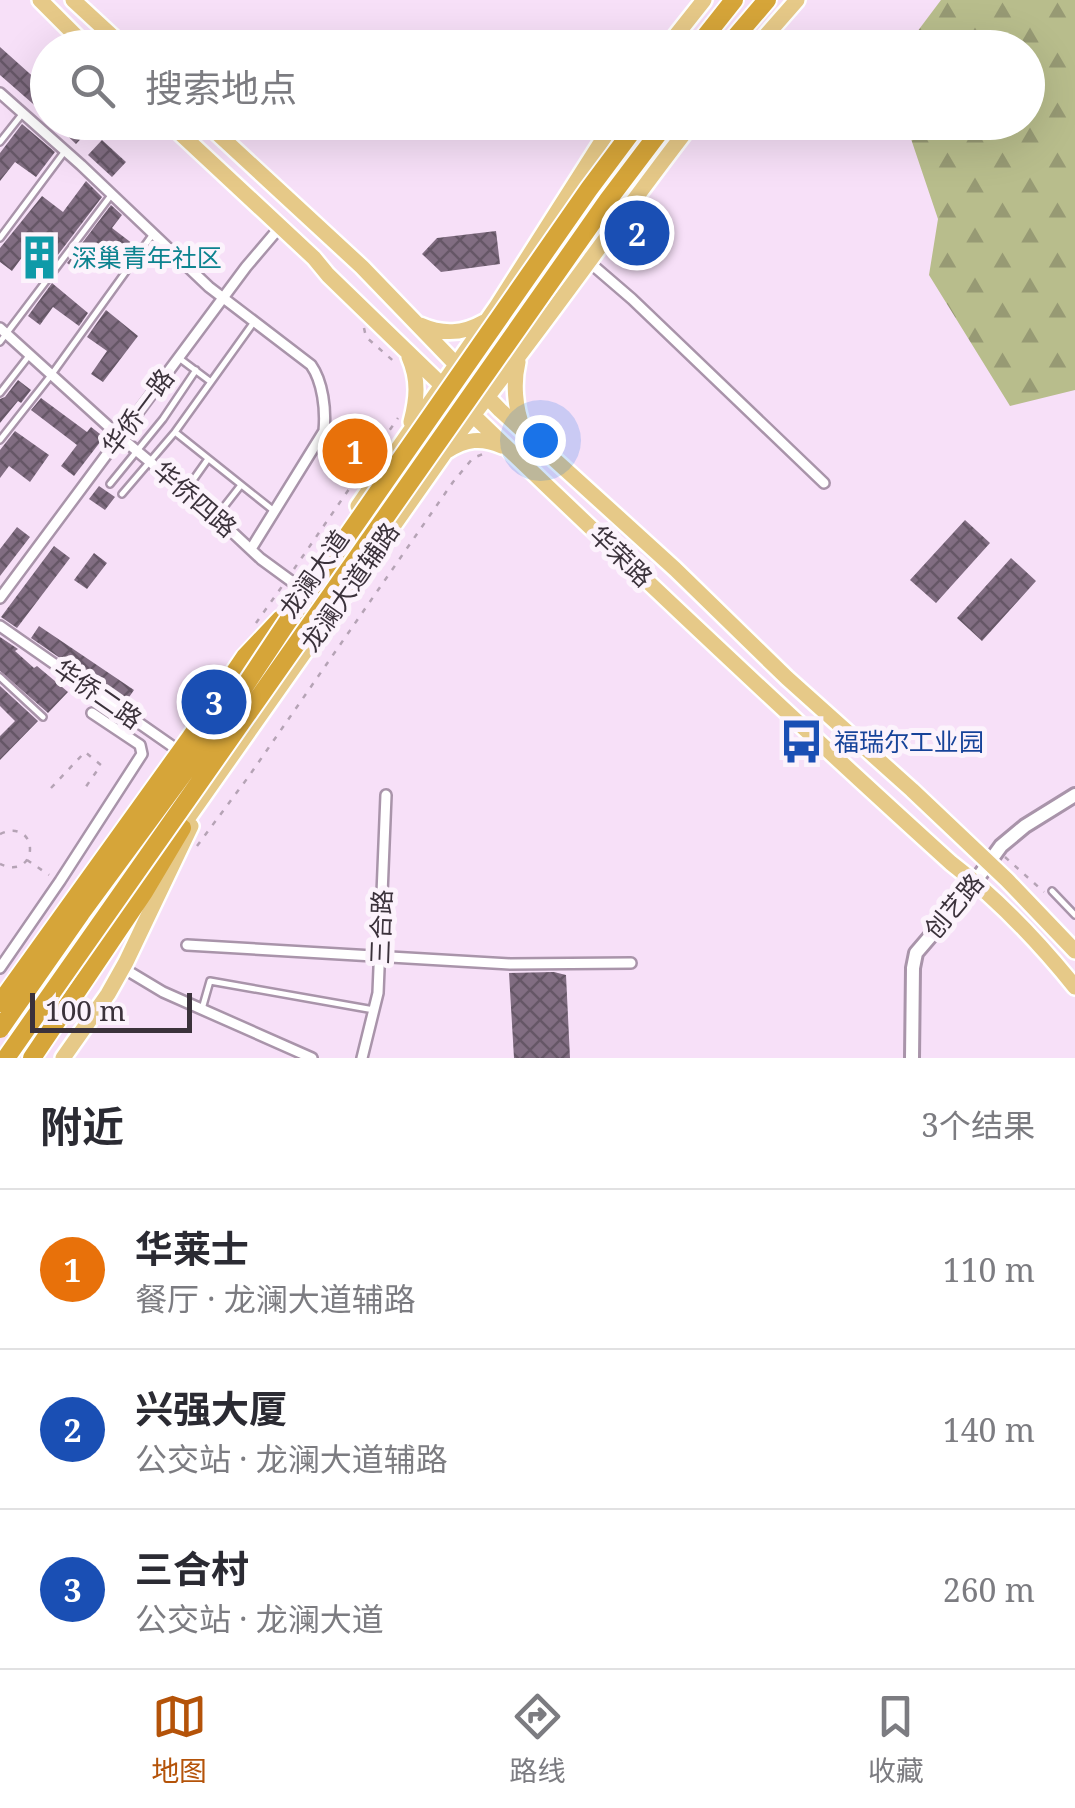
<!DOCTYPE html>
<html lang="zh">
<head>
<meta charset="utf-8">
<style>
	body { margin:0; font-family:"Noto Serif","Noto Sans SC",serif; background:#f2f2f3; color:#2b2b33 }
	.scale { position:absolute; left:30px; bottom:25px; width:162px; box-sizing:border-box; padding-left:10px; border:5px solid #3b323b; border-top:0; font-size:28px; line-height:35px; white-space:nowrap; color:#3b323b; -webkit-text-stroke:8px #fcf3fc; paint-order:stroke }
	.you { position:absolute; left:540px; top:440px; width:35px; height:35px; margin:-25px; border:8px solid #fff; border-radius:50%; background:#1a73e8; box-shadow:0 0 0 15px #1a73e833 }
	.badge { display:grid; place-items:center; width:65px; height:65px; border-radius:50%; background:#b45309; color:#fff; font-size:32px; font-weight:700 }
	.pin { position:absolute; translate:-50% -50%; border:5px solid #fff; box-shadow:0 2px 10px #0006 }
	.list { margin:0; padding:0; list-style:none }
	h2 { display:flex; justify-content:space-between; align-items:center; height:130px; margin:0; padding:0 40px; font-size:42px }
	h2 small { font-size:32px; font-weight:400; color:#7c7c81 }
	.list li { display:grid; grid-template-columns:65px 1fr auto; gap:30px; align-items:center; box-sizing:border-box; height:160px; padding:0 40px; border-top:2px solid #e1e1e2 }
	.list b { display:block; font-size:38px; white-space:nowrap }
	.list p { margin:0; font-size:32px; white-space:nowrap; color:#7c7c81 }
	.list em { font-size:32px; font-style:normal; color:#7c7c81 }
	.icon { flex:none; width:55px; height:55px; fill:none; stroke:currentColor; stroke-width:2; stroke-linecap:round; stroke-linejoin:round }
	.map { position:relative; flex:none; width:1075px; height:1058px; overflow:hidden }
	.search { position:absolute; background:#fff; box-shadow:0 10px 40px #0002; left:30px; right:30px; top:30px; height:110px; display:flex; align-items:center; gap:25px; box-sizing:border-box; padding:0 35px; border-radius:55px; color:#7c7c81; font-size:38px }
	.sheet { height:610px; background:#fff }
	nav { display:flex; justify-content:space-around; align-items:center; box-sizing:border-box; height:140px; border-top:2px solid #e1e1e2; background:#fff; font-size:28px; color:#7c7c81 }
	nav a { display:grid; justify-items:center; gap:5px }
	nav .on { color:#b45309 }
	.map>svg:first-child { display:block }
	.forest { fill:url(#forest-firs) }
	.building { fill:url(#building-cross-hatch) }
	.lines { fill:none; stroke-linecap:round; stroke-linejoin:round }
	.lane-casing { stroke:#a994aa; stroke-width:10 }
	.street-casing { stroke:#a994aa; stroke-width:14 }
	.secondary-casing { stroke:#a994aa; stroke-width:18 }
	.primary-casing { stroke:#fff; stroke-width:20 }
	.highway-casing { stroke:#fff; stroke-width:22 }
	.path { stroke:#b5a3b5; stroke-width:2.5; stroke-dasharray:5 8; stroke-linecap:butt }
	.lane { stroke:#fff; stroke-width:5 }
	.street { stroke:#fff; stroke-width:9 }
	.secondary { stroke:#fff; stroke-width:12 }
	.primary { stroke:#e6c988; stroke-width:15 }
	.highway { stroke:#d6a539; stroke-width:18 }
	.highway-bridge-casing { stroke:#fff; stroke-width:22; stroke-linecap:butt }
	.highway-bridge { stroke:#d6a539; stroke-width:18 }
	.labels { text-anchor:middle; stroke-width:10; stroke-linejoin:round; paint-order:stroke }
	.culture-label { font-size:25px; fill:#0d838f; stroke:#fcf3fc; text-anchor:start }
	.street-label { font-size:25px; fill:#3b323b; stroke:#fcf3fc }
	.transit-label { font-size:25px; fill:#164399; stroke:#fcf3fc; text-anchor:start }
</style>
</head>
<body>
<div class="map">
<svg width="1075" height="1058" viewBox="0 0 1075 1058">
	<defs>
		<pattern id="forest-firs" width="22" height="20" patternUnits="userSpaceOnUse" patternTransform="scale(2.5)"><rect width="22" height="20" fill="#b8bd8c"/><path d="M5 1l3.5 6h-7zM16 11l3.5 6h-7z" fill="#979a74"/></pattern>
		<pattern id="building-cross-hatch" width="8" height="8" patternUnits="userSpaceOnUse" patternTransform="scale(2.5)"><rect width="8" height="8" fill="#816d82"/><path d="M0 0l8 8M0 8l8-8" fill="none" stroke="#655666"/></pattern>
	</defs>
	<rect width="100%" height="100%" fill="#f7e0f8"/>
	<path class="forest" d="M 941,0 L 1075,0 L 1075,390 L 1010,406 L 929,275 L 938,219 L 908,130 L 909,123 L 1028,122 L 1028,48 L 913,47 L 914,36 Z"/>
	<path class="building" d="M 0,47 L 48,90 L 48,117 L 0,75 Z
		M 53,122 L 82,122 L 90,129 L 76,144 Z
		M 22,124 L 55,152 L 36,177 L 15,162 L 0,181 L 0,153 Z
		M 102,140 L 126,162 L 112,177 L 88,155 Z
		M 86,181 L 102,197 L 57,256 L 53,253 L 40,270 L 23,256 L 12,271 L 0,262 L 0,248 L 42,196 L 63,212 Z
		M 111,205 L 122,215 L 112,228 L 133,244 L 124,257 L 102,242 L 79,272 L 67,263 Z
		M 496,231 L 500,264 L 441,272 L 422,254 L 437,238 Z
		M 52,283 L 88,313 L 79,326 L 53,307 L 40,325 L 28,316 Z
		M 106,310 L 138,336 L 103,382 L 91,374 L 107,351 L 87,337 Z
		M 18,380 L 31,390 L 21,403 L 18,401 L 0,423 L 0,399 L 5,397 Z
		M 41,398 L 87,432 L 91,427 L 104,437 L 74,476 L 61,466 L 77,445 L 31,410 Z
		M 15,431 L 49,455 L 30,482 L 9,466 L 0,478 L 0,450 Z
		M 99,486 L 115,497 L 105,510 L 89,499 Z
		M 965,520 L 990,543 L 936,603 L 910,580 Z
		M 17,527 L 30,537 L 0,576 L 0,549 Z
		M 54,546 L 70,558 L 17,628 L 1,617 Z
		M 94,553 L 107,563 L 87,589 L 74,580 Z
		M 1011,558 L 1036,581 L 982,641 L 957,618 Z
		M 39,626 L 134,690 L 125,703 L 31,638 Z
		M 0,637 L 18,649 L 15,651 L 34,668 L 37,666 L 68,692 L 48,713 L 0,671 Z
		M 0,686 L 38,721 L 0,760 L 0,736 L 15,721 L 0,706 Z
		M 554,972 L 566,975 L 570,1058 L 514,1058 L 509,973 Z"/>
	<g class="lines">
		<defs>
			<path id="lane" d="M 0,142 L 23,113
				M 0,238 L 65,151
				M 0,342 L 112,194
				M 179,358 L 211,382
				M 0,393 L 28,357
				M 175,432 L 274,511
				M 0,440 L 52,374 L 153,234
				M 110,484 L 163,419 L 196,370
				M 186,490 L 208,459
				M 122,494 L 175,432 L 254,322
				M 216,517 L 241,485
				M 0,677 L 43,717
				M 1052,891 L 1075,915
				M 202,1009 L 210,981 L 374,1010"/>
			<path id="street" d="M 0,93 L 81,165 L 209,287 L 311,365 C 323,382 326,410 324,431 L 251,549
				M 589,262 L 632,299 L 824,483
				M 0,328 L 119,436 L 216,517 L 261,559 L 302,589
				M 0,598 L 246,267 L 280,227
				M 0,626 L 182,753
				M 187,945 L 510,964 L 631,963
				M 0,968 L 60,881 L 142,754 L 140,745 L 92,713
				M 123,968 L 163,992 L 312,1058
				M 362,1058 L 378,993 L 386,795"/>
			<path id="secondary" d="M 912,1058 L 913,968 L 916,953 L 964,897 L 1001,846 L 1025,826 L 1075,795"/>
			<path id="primary" d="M 40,0 L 88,48
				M 73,0 L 125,48
				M 666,48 L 704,0
				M 755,48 L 797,0
				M 168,122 L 314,258 L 328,275 C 533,474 739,671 951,863 C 998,899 1038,941 1075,987
				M 205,122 L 362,267 L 500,410 L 675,569 L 787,678 L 912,790 L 1007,880 L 1075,951
				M 420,325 C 443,335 463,334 484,322
				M 409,357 C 419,380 417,399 411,422
				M 518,362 C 513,383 515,408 523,428
				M 417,423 C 436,421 446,432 447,451 C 466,439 481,437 502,446
				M 358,506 L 497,306 L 614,122
				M 176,835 L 458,434 C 540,333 613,225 693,122
				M 63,1058 L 108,994 L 126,962 L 191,826"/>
			<path id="highway" d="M 696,48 L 734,0
				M 726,48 L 767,0
				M 191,737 L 245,657 L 281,619
				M 32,1058 L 144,892 L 182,828"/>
		</defs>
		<use href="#lane" class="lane-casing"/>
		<use href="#street" class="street-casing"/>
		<use href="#secondary" class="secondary-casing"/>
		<use href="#primary" class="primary-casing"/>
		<use href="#highway" class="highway-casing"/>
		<path class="path" d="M 364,328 L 366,337 L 398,365
			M 294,569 L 398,418
			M 256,623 L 283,585
			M 51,788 L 85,752 L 101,765 L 85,788
			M 0,834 C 40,816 40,882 0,864
			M 197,846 L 249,776 L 453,482 L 473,458 L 483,454
			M 1005,857 L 1044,892
			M 27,860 L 49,875"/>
		<use href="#lane" class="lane"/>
		<use href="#street" class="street"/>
		<use href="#secondary" class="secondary"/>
		<use href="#primary" class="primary"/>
		<use href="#highway" class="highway"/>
		<defs>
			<path id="highway-bridge" d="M 0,1003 L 191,737
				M 0,1029 L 81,913 L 217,728 L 286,624 L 589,189 L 639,122
				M 6,1058 L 608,200 L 667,122"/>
		</defs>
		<use href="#highway-bridge" class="highway-bridge-casing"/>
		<use href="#highway-bridge" class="highway-bridge"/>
	</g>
	<defs>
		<symbol id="building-bare" viewBox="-9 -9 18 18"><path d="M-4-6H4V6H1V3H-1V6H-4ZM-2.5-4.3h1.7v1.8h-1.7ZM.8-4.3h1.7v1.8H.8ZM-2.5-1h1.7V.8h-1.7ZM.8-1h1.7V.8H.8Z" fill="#0f9aa8" stroke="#fcf3fc" stroke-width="2.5" paint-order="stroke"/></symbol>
		<symbol id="bus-bare" viewBox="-9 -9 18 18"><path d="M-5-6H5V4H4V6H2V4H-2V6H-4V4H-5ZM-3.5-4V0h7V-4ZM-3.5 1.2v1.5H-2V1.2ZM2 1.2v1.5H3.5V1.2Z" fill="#1a4fb4" stroke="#fcf3fc" stroke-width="2.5" paint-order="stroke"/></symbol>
	</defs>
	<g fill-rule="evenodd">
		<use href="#building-bare" x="8" y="226" width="63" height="63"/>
		<use href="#bus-bare" x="770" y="710" width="63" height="63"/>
	</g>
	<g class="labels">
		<g class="culture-label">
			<text x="72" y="267">深巢青年社区</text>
		</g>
		<g class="street-label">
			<text transform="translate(138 412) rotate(-53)" y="9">华侨一路</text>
			<text transform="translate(195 499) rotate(41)" y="9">华侨四路</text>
			<text transform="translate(621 556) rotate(44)" y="9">华荣路</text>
			<text transform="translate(314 574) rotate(-55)" y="9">龙澜大道</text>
			<text transform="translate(350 587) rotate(-55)" y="9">龙澜大道辅路</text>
			<text transform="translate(98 694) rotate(35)" y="9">华侨二路</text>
			<text transform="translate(954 906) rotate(-50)" y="9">创艺路</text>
			<text transform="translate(381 927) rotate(-88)" y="9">三合路</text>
		</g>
		<g class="transit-label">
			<text x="834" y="751">福瑞尔工业园</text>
		</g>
	</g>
</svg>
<div class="scale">100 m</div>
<div class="you"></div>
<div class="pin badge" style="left:355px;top:451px;background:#e8710a">1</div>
<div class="pin badge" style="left:637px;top:233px;background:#1a4fb4">2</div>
<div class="pin badge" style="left:214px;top:702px;background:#1a4fb4">3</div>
<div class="search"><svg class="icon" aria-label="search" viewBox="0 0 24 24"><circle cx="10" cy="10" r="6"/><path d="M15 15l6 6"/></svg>搜索地点</div>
</div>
<section class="sheet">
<h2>附近<small>3个结果</small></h2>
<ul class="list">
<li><span class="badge" style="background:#e8710a">1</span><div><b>华莱士</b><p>餐厅 · 龙澜大道辅路</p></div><em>110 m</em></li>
<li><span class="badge" style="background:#1a4fb4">2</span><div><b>兴强大厦</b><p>公交站 · 龙澜大道辅路</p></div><em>140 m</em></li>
<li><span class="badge" style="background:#1a4fb4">3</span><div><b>三合村</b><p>公交站 · 龙澜大道</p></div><em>260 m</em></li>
</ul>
</section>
<nav>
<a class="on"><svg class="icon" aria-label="map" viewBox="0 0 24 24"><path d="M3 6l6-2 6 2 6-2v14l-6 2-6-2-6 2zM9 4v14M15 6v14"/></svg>地图</a>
<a><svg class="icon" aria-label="directions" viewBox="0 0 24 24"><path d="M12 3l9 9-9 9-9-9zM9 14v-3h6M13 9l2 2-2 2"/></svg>路线</a>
<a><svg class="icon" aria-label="saved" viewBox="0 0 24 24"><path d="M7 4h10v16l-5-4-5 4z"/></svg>收藏</a>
</nav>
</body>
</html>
